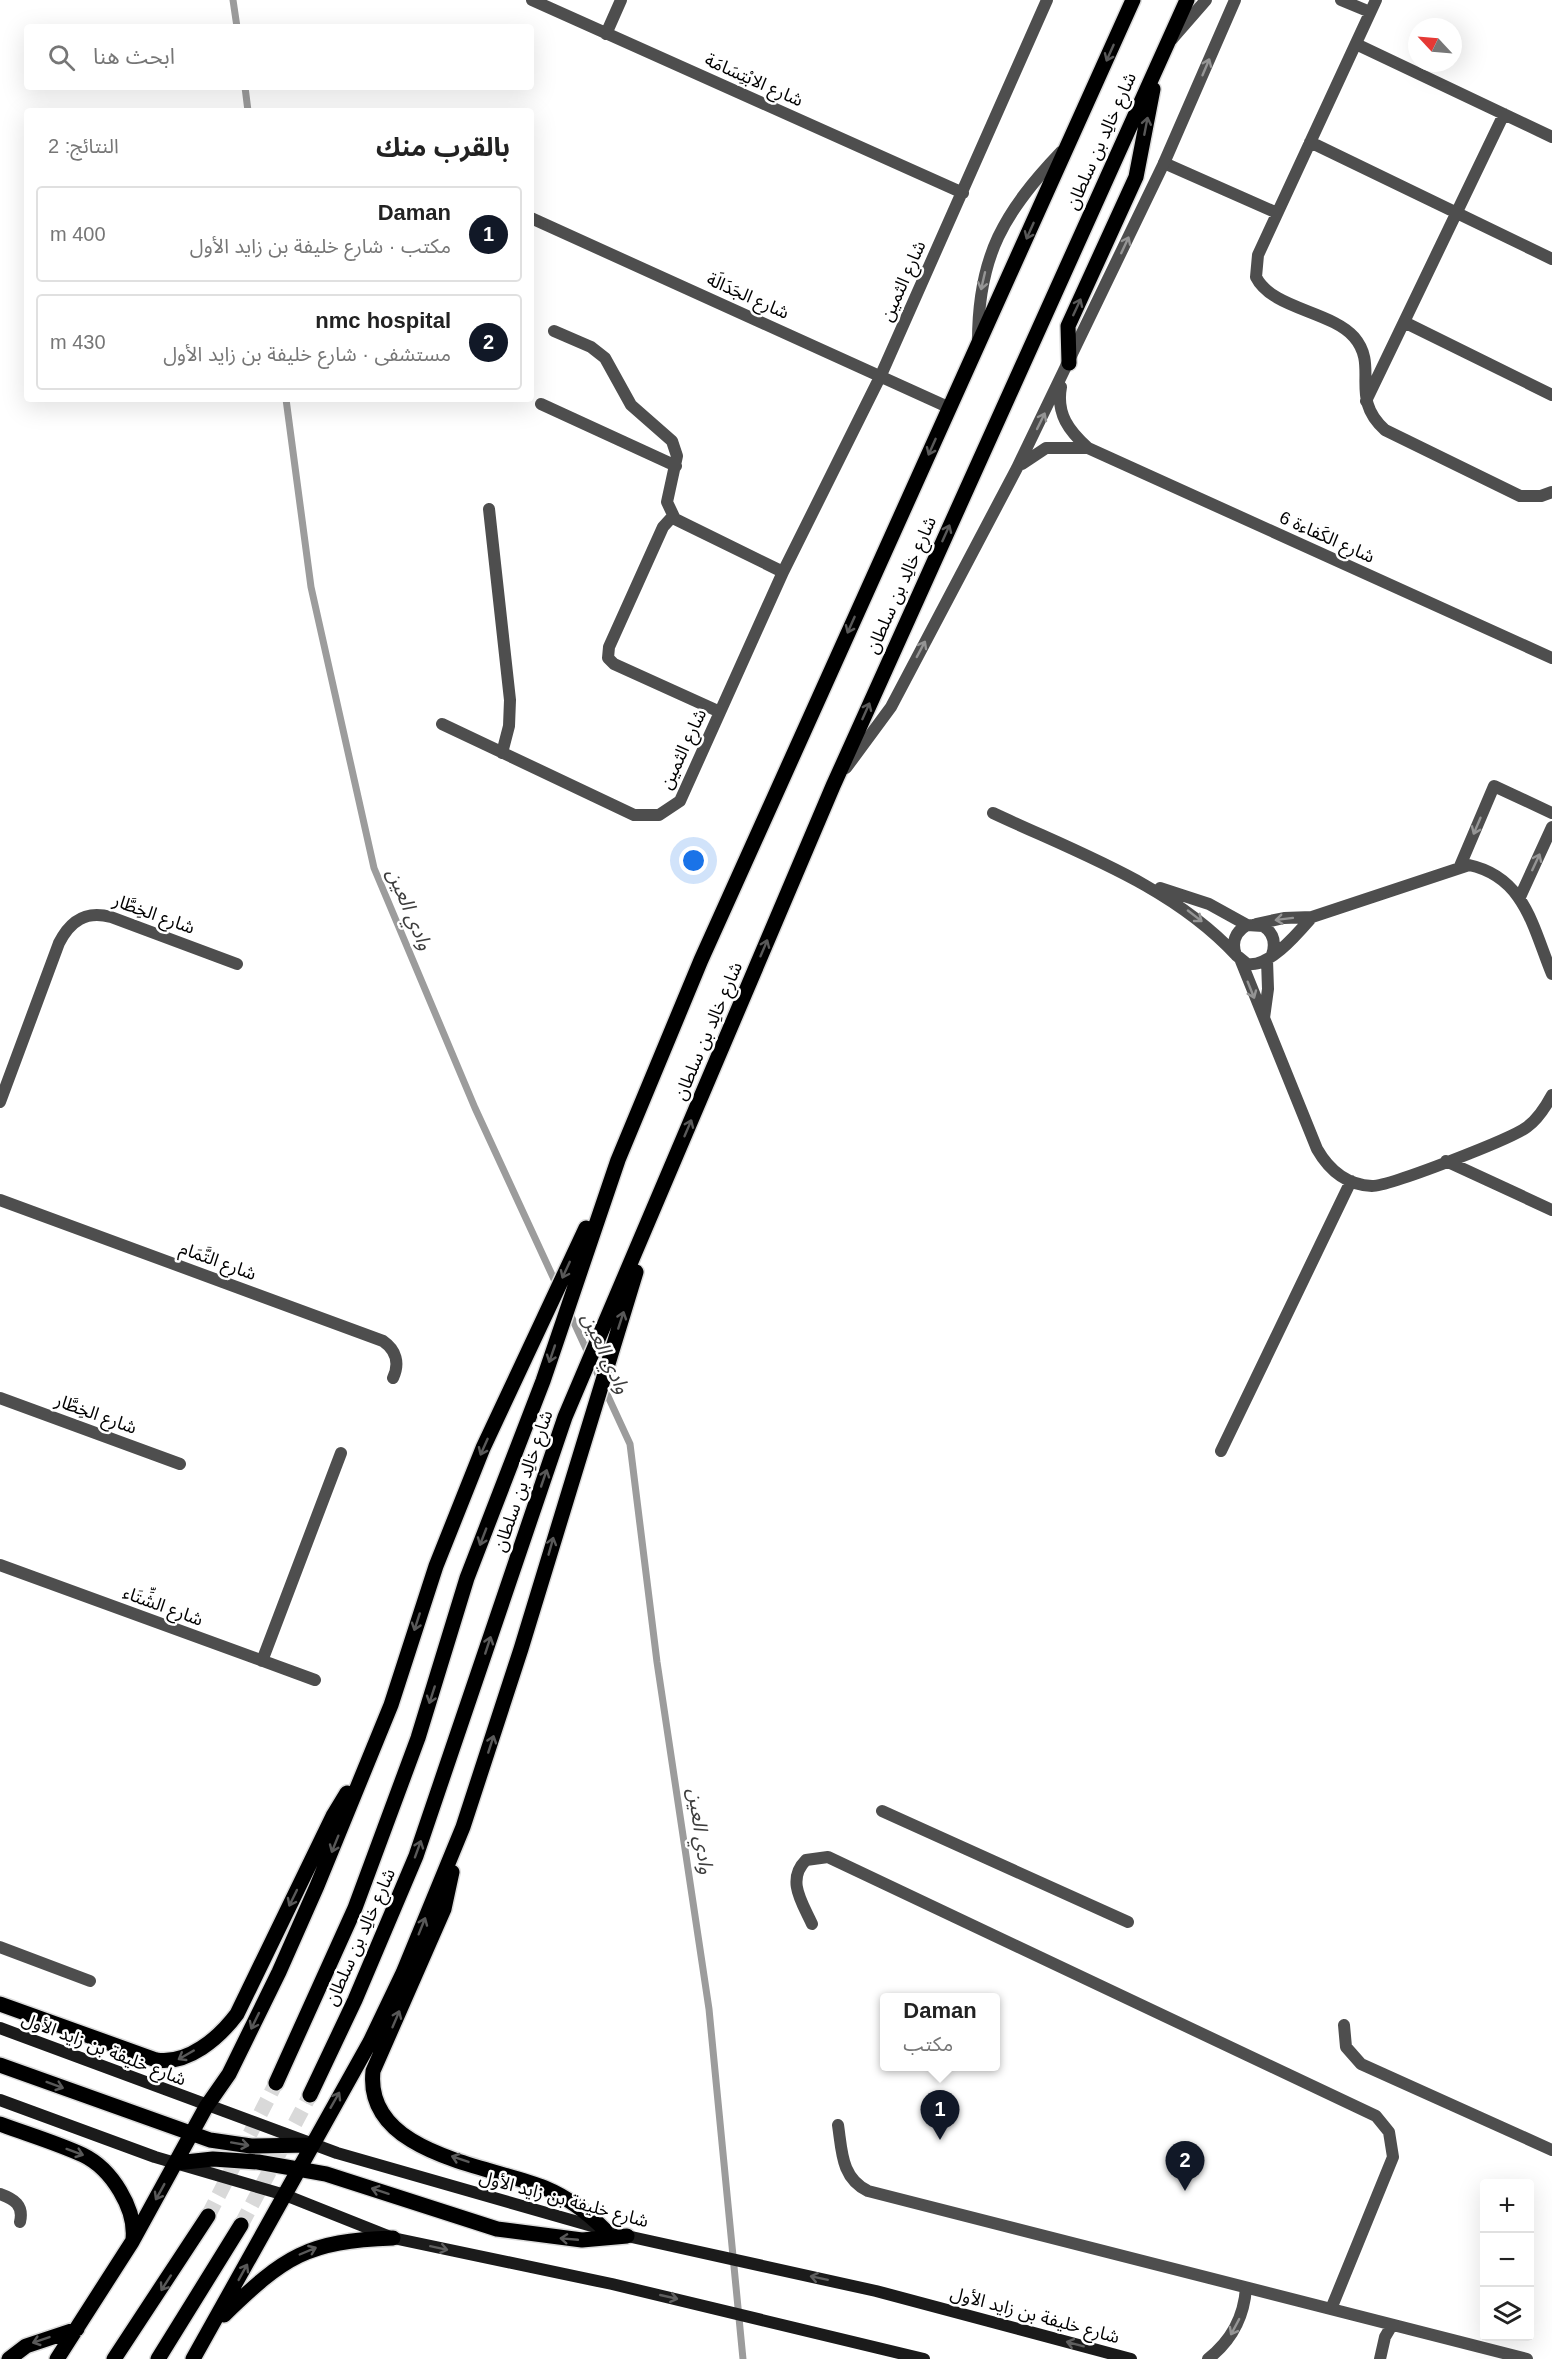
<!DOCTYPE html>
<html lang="ar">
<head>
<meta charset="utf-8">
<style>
	body { margin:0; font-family:Helvetica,"Noto Sans Arabic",sans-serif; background:#f2f2f2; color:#222; direction:rtl }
	.controls { position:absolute; right:18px; bottom:18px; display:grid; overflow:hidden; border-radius:6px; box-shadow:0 6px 24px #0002 }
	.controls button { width:54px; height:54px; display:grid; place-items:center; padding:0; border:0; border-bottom:2px solid #e0e0e0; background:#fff; color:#222; font:30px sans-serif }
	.compass { position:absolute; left:1408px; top:18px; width:54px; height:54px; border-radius:50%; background:#fff; box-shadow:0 6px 24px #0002; rotate:296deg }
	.you { position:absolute; left:694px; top:861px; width:21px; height:21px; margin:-15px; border:4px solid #fff; border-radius:50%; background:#1a73e8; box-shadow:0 0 0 9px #1a73e833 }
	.badge { display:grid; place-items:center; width:39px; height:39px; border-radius:50%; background:#111827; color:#fff; font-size:20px; font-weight:700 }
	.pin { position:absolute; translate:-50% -50px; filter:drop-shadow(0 2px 3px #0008) }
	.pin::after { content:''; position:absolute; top:32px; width:21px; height:18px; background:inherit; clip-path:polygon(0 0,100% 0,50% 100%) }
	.popup { position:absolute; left:880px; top:1993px; width:120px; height:78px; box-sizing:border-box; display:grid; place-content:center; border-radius:6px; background:#fff; filter:drop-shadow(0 2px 4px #0005); font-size:20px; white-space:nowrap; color:#767676 }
	.popup b { font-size:22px; color:#222 }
	.popup::after { content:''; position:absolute; left:50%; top:100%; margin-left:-12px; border:12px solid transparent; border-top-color:#fff }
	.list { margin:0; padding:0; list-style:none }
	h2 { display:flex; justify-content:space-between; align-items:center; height:78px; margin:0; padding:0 24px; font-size:26px }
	h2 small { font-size:20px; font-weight:400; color:#767676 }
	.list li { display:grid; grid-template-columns:39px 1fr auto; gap:18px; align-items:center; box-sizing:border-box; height:96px; margin:0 12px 12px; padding:0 12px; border:2px solid #e0e0e0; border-radius:6px }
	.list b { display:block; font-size:22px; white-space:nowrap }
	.list p { margin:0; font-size:20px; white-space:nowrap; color:#767676 }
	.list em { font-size:20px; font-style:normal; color:#767676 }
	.icon { flex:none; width:33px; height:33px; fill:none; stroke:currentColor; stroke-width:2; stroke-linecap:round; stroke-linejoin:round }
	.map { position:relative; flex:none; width:1552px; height:2359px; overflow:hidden; direction:ltr }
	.search { position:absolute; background:#fff; box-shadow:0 6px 24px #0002; left:24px; top:24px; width:510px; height:66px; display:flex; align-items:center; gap:15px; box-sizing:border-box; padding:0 21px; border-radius:6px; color:#767676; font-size:22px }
	.panel { position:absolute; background:#fff; box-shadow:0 6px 24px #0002; left:24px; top:108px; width:510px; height:294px; border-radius:6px; direction:rtl }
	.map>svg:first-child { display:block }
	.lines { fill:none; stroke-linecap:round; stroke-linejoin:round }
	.stream { stroke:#9c9c9c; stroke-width:7 }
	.primary-tunnel { stroke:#d9d9d9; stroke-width:15; stroke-dasharray:15 8; stroke-linecap:butt }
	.primary-casing { stroke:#dbdbdb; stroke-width:18 }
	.lane { stroke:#4e4e4e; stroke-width:12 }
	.street { stroke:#4e4e4e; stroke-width:12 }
	.secondary { stroke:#1b1b1b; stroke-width:12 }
	.primary { stroke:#000; stroke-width:15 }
	.oneway { stroke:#595959 }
	.oneway2 { stroke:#959595 }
	.oneway3 { stroke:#5f5f5f }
	.labels { text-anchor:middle; stroke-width:5; stroke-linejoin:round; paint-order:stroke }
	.street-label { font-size:18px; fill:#000; stroke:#fff }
	.water-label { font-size:20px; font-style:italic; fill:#3d3d3d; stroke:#fff }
</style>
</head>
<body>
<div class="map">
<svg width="1552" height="2359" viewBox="0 0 1552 2359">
	<rect width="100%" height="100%" fill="#fff"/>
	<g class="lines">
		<path class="stream" d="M 233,0 L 237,27
			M 245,87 L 248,111
			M 286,399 L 311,587 L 374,868 L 475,1108 L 630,1444 L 657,1662 L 709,2009 L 743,2359"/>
		<path class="primary-tunnel" d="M 208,2216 L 276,2083
			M 241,2225 L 310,2095"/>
		<defs>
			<path id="primary" d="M 1069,363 L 1068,326 L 1136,177 L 1153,89
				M 452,1872 L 444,1909 L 373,2071 C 364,2154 488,2165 545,2188 C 569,2198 587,2212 605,2230
				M 0,2004 L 156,2060 C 188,2065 219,2038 237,2014 L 333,1816 L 347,1793
				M 0,2065 L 210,2140 L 251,2146 L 310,2145
				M 276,2083 L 355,1908 L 418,1738 L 467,1578 L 543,1381 L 618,1160 L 701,960 L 1133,0
				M 310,2095 L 355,2000 L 416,1856 L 565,1417 L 833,786 L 1187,0
				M 0,2124 C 27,2134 57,2143 83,2155 C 112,2169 136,2209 133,2239
				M 176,2163 L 213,2159 L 258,2162 L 326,2174 L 497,2229 L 582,2240 L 627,2236
				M 224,2315 C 285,2256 307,2241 393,2238
				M 9,2359 L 26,2346 L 77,2329
				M 57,2359 L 132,2242 L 206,2107 L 229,2074 L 279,1972 L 317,1886 L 391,1705 L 436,1566 L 483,1448 L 586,1228
				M 114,2359 L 208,2216
				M 158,2359 L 241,2225
				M 193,2359 L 370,2042 L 403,1973 L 463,1827 L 521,1649 L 636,1272"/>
		</defs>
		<use href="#primary" class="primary-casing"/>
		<path class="lane" d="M 1341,0 L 1370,12
			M 1376,0 L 1258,255 L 1256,277 C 1272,309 1331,311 1354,337 C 1380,367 1348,397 1385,430 L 1520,496 L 1541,496 L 1552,492
			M 1172,39 L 1206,0
			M 1356,44 L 1552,137
			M 1310,142 L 1552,259
			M 1164,163 L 1277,213
			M 1404,322 L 1552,395
			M 978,341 C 978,256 1004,212 1061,152
			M 1366,401 L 1504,114
			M 993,813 C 1078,853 1171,885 1236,955
			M 1460,866 L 1494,786 L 1552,813
			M 1160,888 L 1209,904 L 1247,925
			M 1520,897 L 1552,827
			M 1256,924 L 1284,918 L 1312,917 L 1469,865 C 1525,877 1533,928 1552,974
			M 1272,955 C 1276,943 1274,933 1263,926 L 1247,925 C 1235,932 1231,942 1236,955 L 1247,964 C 1269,968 1298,933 1312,917
			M 1241,961 L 1317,1149 C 1329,1170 1347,1185 1372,1186 C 1390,1186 1511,1139 1527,1127 C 1538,1119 1545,1108 1552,1095
			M 1264,1018 L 1268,989 L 1267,960
			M 1446,1161 L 1552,1210
			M 1221,1451 L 1351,1181
			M 882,1811 L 1128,1922
			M 812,1924 C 802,1902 786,1880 806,1860 L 828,1857 L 1376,2116 L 1389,2132 L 1393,2157 L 1331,2309
			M 1344,2025 L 1346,2047 L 1361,2064 L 1552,2150
			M 838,2125 C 842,2151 841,2178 868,2191 L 1527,2359
			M 1208,2359 C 1231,2341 1244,2317 1246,2288
			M 1380,2359 L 1385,2337 L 1392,2325"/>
		<path class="street" d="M 532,0 L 963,193
			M 606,34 L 621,0
			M 531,218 L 950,408
			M 554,331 L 591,347 L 605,358 L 631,405 L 672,441 L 677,456 L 667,502 L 675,519 L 783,572
			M 1061,387 C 1056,414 1069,431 1088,448 L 1552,658
			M 541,404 L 676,466
			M 1022,464 L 1046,448 L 1088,448
			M 489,509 L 510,700 L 509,726 L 502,753
			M 673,516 L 663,527 L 609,647 L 608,658 L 614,664 L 720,712
			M 442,724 L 634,815 L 659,815 L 680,801 L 783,572 L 881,375 L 1047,0
			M 846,768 L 891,707 L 1017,468 L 1164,163 L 1235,0
			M 0,1102 L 59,943 C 70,921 86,910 111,917 L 237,964
			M 0,1200 L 383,1341 C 396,1350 400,1363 393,1378
			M 0,1398 L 180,1464
			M 0,1565 L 315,1680
			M 262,1661 L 341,1453
			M 0,1947 L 90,1981
			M 0,2194 C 14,2199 24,2205 20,2222"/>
		<path class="secondary" d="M 0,2028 L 337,2153 L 627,2236 L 876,2291 L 1131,2359
			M 0,2100 L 155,2157 L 285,2195 L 393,2238 L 612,2284 L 924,2359"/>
		<use href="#primary" class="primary"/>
	</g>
	<defs><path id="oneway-shaft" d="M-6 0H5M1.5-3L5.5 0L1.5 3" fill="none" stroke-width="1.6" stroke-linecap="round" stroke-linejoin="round" transform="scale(1.5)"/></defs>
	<g class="oneway">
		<use href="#oneway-shaft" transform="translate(1110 53) rotate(114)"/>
		<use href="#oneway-shaft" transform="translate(1146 126) rotate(-79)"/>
		<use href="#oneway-shaft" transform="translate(1030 231) rotate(114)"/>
		<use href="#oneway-shaft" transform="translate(1077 307) rotate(-65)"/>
		<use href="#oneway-shaft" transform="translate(932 447) rotate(114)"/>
		<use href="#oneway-shaft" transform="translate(946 533) rotate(-66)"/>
		<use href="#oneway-shaft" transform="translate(851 625) rotate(114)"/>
		<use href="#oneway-shaft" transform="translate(866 711) rotate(-66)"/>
		<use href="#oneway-shaft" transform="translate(764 948) rotate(-67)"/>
		<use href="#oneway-shaft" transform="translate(688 1128) rotate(-67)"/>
		<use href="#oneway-shaft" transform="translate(566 1270) rotate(115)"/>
		<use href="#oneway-shaft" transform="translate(621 1320) rotate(-72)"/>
		<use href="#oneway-shaft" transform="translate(552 1354) rotate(109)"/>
		<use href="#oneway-shaft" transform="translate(484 1447) rotate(114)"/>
		<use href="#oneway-shaft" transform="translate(544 1478) rotate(-71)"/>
		<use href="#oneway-shaft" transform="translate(483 1537) rotate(111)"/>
		<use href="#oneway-shaft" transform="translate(551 1546) rotate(-74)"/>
		<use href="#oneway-shaft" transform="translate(417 1622) rotate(108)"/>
		<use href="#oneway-shaft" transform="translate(488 1645) rotate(-72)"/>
		<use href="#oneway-shaft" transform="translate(432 1695) rotate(108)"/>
		<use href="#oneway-shaft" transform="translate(491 1744) rotate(-72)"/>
		<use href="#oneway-shaft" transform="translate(335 1844) rotate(112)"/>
		<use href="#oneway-shaft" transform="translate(418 1849) rotate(-70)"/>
		<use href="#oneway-shaft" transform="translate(293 1898) rotate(116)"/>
		<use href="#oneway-shaft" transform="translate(422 1926) rotate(-68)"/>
		<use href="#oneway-shaft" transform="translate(396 2019) rotate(-67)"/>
		<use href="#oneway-shaft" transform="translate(255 2021) rotate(116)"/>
		<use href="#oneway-shaft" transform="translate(186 2055) rotate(150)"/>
		<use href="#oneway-shaft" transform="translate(55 2085) rotate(20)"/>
		<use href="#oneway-shaft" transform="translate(335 2100) rotate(-60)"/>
		<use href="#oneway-shaft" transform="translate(240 2144) rotate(10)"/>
		<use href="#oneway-shaft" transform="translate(75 2152) rotate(20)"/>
		<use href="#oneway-shaft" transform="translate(460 2159) rotate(-161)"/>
		<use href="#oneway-shaft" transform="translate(380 2191) rotate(-162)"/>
		<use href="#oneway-shaft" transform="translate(160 2192) rotate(119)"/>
		<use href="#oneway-shaft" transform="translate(569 2239) rotate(-175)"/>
		<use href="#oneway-shaft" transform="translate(308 2251) rotate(-23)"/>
		<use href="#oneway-shaft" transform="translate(243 2272) rotate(-61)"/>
		<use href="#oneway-shaft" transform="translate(166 2283) rotate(123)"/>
		<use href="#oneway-shaft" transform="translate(41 2340) rotate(161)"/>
	</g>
	<g class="oneway2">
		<use href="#oneway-shaft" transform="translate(1206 67) rotate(-67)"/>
		<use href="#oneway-shaft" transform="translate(1125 245) rotate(-65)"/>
		<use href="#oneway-shaft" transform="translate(983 281) rotate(103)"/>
		<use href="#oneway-shaft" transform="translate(1041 421) rotate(-64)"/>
		<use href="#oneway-shaft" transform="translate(921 649) rotate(-62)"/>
		<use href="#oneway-shaft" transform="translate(1477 826) rotate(113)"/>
		<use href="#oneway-shaft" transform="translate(1536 862) rotate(-65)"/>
		<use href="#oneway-shaft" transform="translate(1195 916) rotate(38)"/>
		<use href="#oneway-shaft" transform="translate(1284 919) rotate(173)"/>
		<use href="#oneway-shaft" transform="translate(1251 990) rotate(68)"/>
		<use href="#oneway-shaft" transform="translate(1235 2327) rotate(118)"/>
	</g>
	<g class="oneway3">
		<use href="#oneway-shaft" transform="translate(439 2248) rotate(12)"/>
		<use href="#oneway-shaft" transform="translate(819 2278) rotate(-168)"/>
		<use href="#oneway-shaft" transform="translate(669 2297) rotate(13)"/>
		<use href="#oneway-shaft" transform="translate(1075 2344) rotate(-165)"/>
	</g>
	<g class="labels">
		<g class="street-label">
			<text transform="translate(754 80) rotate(24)" y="6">شارع الابْتِسَامَة</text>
			<text transform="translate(1101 141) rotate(-66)" y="6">شارع خالِد بن سلطان</text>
			<text transform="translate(903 281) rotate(-66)" y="6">شارع الثمين</text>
			<text transform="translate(748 296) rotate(24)" y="6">شارع الجَدَالَة</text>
			<text transform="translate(1327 537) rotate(24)" y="6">شارع الكَفاءة 6</text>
			<text transform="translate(901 585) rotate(-66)" y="6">شارع خالِد بن سلطان</text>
			<text transform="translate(683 749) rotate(-65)" y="6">شارع الثمين</text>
			<text transform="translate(154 914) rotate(20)" y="6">شارع الخِطَّار</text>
			<text transform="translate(708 1031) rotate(-67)" y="6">شارع خالِد بن سلطان</text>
			<text transform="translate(218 1261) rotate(20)" y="6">شارع التَّمَام</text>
			<text transform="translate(96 1414) rotate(20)" y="6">شارع الخِطَّار</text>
			<text transform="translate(523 1481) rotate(-71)" y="6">شارع خالِد بن سلطان</text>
			<text transform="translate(163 1606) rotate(20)" y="6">شارع الشِّتَاء</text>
			<text transform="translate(360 1937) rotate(-66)" y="6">شارع خالِد بن سلطان</text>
			<text transform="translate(104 2049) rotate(21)" y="6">شارع خليفة بن زايد الأول</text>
			<text transform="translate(564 2199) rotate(15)" y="6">شارع خليفة بن زايد الأول</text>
			<text transform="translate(1035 2315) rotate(15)" y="6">شارع خليفة بن زايد الأول</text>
		</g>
		<g class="water-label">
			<text transform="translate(410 909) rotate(67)" y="7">وادي العين</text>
			<text transform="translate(606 1353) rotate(65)" y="7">وادي العين</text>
			<text transform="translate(701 1831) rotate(82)" y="7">وادي العين</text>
		</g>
	</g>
</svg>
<div class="controls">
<button>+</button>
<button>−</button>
<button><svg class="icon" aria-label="layers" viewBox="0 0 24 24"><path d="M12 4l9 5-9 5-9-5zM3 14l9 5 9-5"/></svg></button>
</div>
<svg class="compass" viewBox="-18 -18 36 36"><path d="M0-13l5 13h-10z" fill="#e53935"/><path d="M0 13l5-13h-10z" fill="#767676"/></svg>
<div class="you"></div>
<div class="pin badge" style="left:940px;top:2140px">1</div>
<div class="popup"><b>Daman</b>مكتب</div>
<div class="pin badge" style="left:1185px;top:2191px">2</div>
<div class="search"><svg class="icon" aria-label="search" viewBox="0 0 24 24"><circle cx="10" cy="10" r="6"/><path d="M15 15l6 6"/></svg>ابحث هنا</div>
<section class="panel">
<h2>بالقرب منك<small>النتائج: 2</small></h2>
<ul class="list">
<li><span class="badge">1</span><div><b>Daman</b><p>مكتب · شارع خليفة بن زايد الأول</p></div><em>400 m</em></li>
<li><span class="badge">2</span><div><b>nmc hospital</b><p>مستشفى · شارع خليفة بن زايد الأول</p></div><em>430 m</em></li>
</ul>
</section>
</div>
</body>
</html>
